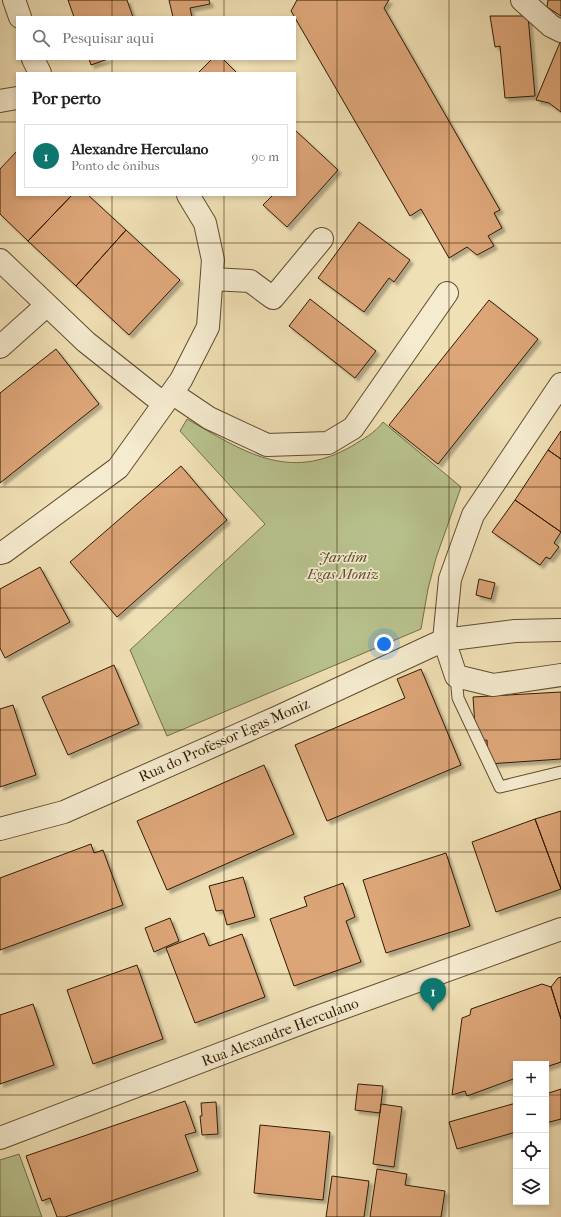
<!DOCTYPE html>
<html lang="pt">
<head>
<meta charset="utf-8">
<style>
	body { margin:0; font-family:"IM FELL French Canon",serif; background:#f6f6f6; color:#202124 }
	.controls { position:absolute; right:12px; bottom:12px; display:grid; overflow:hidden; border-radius:0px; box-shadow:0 2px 6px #0003 }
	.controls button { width:36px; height:36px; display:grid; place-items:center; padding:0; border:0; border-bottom:1px solid #e0e0e0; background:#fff; color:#202124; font:20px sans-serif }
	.you { position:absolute; left:384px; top:644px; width:14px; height:14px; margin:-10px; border:3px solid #fff; border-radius:50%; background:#1a73e8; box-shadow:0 0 0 6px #1a73e833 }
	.badge { display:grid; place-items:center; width:26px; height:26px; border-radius:50%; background:#0f766e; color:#fff; font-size:13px; font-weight:700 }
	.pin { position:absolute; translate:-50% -33px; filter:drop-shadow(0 1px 2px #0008) }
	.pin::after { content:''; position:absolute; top:21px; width:14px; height:12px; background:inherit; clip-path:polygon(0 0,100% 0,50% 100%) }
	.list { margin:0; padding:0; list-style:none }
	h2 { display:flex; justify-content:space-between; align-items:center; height:52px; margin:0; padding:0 16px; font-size:17px }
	h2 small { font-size:13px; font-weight:400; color:#757577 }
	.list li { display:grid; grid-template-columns:26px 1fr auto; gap:12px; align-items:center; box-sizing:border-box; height:64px; margin:0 8px 8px; padding:0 8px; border:1px solid #e0e0e0; border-radius:0px }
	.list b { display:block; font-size:15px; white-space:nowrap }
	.list p { margin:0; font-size:13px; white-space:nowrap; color:#757577 }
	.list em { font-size:13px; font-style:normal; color:#757577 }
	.icon { flex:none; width:22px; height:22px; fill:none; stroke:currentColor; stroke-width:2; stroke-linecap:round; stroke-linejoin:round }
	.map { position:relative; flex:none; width:561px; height:1217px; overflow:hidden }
	.search { position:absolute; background:#fff; box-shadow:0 2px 6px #0003; left:16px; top:16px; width:280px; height:44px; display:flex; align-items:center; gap:10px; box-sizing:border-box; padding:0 14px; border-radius:0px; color:#757577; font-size:15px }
	.panel { position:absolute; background:#fff; box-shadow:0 2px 6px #0003; left:16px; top:72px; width:280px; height:124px; border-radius:0px }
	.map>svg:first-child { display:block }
	.green { fill:#b8c28e; stroke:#746e48 }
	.building { fill:#dda679; stroke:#311b02; filter:url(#shadow) }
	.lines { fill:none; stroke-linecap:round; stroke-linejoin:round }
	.service-casing { stroke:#614c2f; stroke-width:13 }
	.minor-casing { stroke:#614c2f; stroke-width:24 }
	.service { stroke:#f5ebcf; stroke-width:11 }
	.minor { stroke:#f5ebcf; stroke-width:22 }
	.grid { fill:none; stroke:#311b02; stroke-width:1; stroke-opacity:0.55 }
	.labels { text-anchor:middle; stroke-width:3.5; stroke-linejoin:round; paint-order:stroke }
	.park-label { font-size:15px; font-style:italic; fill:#5a4d2c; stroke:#f5ebcf }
	.street-label { font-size:15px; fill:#311b02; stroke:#f5ebcf }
</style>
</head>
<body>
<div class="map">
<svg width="561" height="1217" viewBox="0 0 561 1217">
	<defs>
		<filter id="shadow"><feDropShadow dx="3.5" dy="3.5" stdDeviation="1" flood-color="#0004"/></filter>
	</defs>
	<rect width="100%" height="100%" fill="#f0e0b5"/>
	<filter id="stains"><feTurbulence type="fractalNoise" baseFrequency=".005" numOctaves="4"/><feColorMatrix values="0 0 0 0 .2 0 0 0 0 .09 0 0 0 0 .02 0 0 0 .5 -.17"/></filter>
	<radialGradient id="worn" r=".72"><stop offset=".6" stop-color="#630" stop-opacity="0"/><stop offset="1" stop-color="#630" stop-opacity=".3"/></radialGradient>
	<path class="green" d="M 187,419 C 243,451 288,483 352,446 C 363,439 375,433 383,422 L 461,487 L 436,558 L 428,589 L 421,629 L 167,736 L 130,650 L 265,524 L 180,431 Z
		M 19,1154 L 42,1217 L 0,1217 L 0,1160 Z"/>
	<path class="building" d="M 68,0 L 127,0 L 133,17 L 74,17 Z
		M 169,0 L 209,0 L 210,4 L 190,8 L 192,17 L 173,17 Z
		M 297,0 L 389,0 L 384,8 L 500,210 L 494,213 L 502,228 L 488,236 L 494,246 L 477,255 L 467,247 L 449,258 L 421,209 L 410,216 L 291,11 Z
		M 548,0 L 561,0 L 561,16 L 547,7 Z
		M 490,16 L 528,16 L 535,96 L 505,98 L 500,46 L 495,47 Z
		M 561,40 L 561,112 L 549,103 L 536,100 Z
		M 89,59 L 108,59 L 91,65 Z
		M 212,59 L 223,59 L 237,73 L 198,73 Z
		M 295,130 L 338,170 L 287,227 L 263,205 L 272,196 L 271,195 L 295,195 Z
		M 17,151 L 17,195 L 72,195 L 28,241 L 0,214 L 0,169 Z
		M 72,195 L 88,195 L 126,230 L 76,286 L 28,241 Z
		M 359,222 L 410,260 L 394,282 L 389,278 L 364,312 L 318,278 Z
		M 126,230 L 180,280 L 129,335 L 76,286 Z
		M 310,299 L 376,351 L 355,378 L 289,326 Z
		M 489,300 L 538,339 L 438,464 L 389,425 Z
		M 56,349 L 99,404 L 0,483 L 0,393 Z
		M 561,431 L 561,459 L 548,450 Z
		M 548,450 L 561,459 L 561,532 L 515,500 Z
		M 181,466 L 227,520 L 117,617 L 70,562 Z
		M 515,500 L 561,532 L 554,543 L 559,547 L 550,559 L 546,557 L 540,565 L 492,532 Z
		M 40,567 L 70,622 L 5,658 L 0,648 L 0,589 Z
		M 479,579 L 495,583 L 491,599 L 476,595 Z
		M 114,665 L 139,724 L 68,755 L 42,697 Z
		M 421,669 L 461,765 L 327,821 L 295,745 L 405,698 L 397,679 Z
		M 561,692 L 561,759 L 488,764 L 487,740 L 476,741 L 473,697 Z
		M 13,705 L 36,775 L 0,787 L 0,709 Z
		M 264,765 L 294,834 L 167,890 L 137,821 Z
		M 561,811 L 561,889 L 535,819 Z
		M 535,819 L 561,889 L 496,912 L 472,842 Z
		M 91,844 L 94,853 L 103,850 L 123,905 L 0,950 L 0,878 Z
		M 446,853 L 470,926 L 386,953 L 363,880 Z
		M 243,877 L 255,917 L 227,925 L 223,910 L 216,911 L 209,886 Z
		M 343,883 L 355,917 L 346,921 L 361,962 L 294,986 L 270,919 L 307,906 L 304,897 Z
		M 170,918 L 179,941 L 154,952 L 145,928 Z
		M 204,933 L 209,946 L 242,934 L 265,997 L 195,1023 L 166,948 Z
		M 137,965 L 163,1039 L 93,1064 L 67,990 Z
		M 561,977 L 561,1019 L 551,987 L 558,978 Z
		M 542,984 L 551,987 L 561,1019 L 561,1062 L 546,1067 L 546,1064 L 516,1064 L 516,1078 L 467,1096 L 465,1091 L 452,1095 L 462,1018 L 470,1015 L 471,1009 Z
		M 33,1004 L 54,1065 L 0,1084 L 0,1015 Z
		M 358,1084 L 383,1086 L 380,1113 L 355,1110 Z
		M 561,1089 L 561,1119 L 546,1123 L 546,1094 Z
		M 185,1101 L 196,1132 L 185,1135 L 198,1171 L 65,1217 L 57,1217 L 50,1198 L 42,1201 L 26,1156 Z
		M 216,1102 L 218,1134 L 202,1135 L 200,1116 L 202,1116 L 201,1103 Z
		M 516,1103 L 516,1132 L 457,1149 L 449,1122 Z
		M 381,1104 L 402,1107 L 394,1167 L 373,1164 Z
		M 260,1125 L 330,1132 L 323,1200 L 254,1193 Z
		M 377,1169 L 407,1174 L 405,1185 L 445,1191 L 441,1217 L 370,1217 Z
		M 332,1176 L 369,1181 L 364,1217 L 326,1217 Z"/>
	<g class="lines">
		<defs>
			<path id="service" d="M 456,676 L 458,698 L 500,787 L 561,772"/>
			<path id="minor" d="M 14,0 L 20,17
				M 522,0 L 551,26 L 561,31
				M 33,59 L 40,73
				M 0,101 L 17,98
				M 0,260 L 86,342 L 164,404
				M 212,279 L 250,281 L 273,298 L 322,239
				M 0,347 L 47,305
				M 561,384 L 473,515 L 450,579 L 444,640 L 456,676 L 493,685 L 561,675
				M 172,393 L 209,418 L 267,445 L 328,443 L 353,428 L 447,293
				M 0,553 L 4,552 L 118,468 L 181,380 L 208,327 L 213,260 L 205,223 L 188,195
				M 0,829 L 64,812 L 278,717 L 444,640 L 515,631 L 561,630
				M 0,1138 L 312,1019 L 561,929"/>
		</defs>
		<use href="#service" class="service-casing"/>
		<use href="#minor" class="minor-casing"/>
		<use href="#service" class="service"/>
		<use href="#minor" class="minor"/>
	</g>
	<path class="grid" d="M 112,0 L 112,17M 224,0 L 224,17M 337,0 L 337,1217M 449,0 L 449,1217M 112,59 L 112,73M 224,59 L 224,73M 0,122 L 17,122M 295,122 L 561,122M 112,195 L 112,1217M 224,195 L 224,1217M 0,243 L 561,243M 0,365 L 561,365M 0,487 L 561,487M 0,608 L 561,608M 0,730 L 561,730M 0,852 L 561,852M 0,974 L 561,974M 0,1095 L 516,1095M 546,1095 L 561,1095"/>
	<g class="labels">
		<g class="park-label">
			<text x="343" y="562">Jardim<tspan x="343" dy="17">Egas Moniz</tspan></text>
		</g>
		<g class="street-label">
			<text transform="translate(224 740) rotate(-24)" y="5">Rua do Professor Egas Moniz</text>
			<text transform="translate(280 1032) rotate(-21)" y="5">Rua Alexandre Herculano</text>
		</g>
	</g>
	<rect width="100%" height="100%" filter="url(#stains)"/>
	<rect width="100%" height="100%" fill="url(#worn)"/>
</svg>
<div class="controls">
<button>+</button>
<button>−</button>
<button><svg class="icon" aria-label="locate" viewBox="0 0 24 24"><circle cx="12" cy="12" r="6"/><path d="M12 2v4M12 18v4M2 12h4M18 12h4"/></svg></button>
<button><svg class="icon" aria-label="layers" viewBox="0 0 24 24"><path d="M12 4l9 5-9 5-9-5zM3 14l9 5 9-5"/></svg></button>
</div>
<div class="you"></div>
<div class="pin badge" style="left:433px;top:1011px">1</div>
<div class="search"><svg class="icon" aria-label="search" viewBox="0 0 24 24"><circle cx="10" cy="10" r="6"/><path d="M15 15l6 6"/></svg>Pesquisar aqui</div>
<section class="panel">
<h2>Por perto<small></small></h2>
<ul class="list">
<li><span class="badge">1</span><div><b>Alexandre Herculano</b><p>Ponto de ônibus</p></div><em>90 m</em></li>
</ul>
</section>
</div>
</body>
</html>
